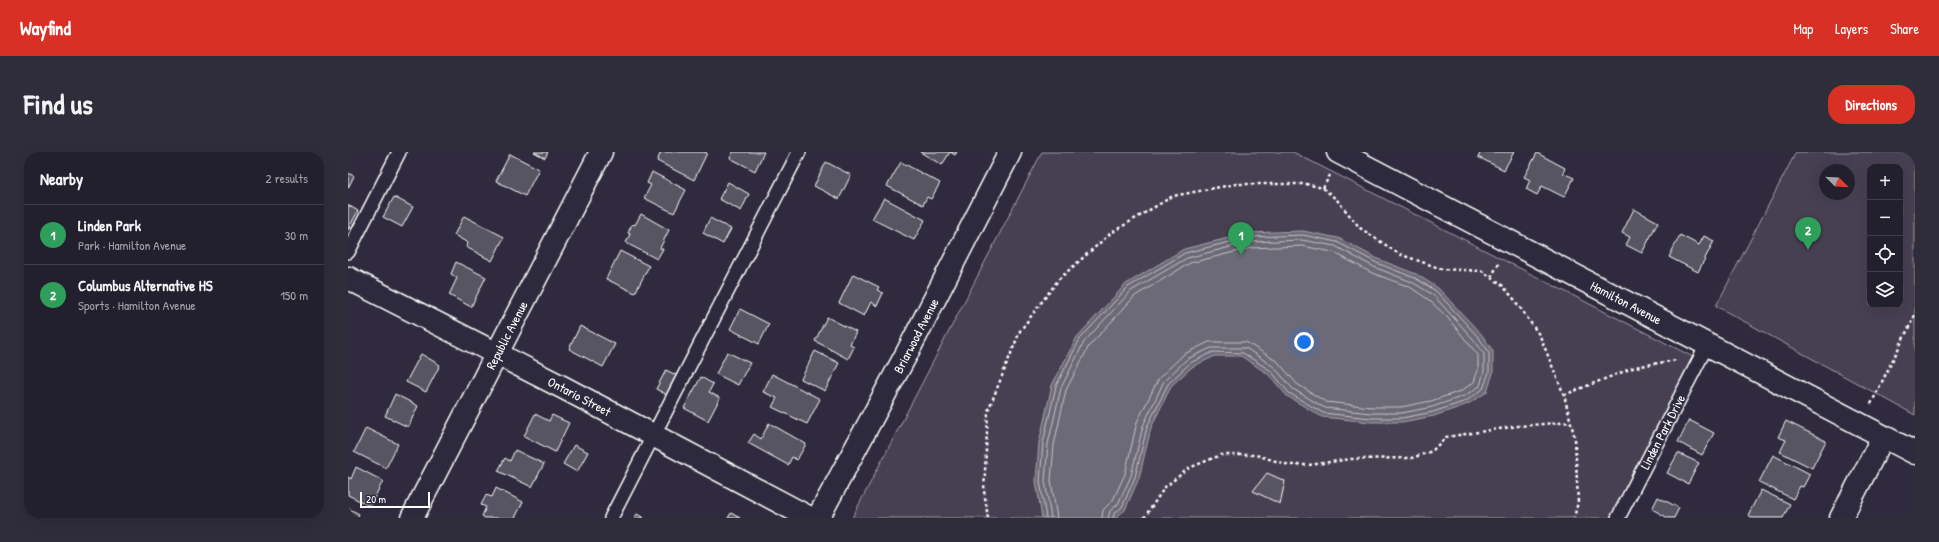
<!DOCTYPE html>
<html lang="en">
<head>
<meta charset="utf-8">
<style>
	body { margin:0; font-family:"Patrick Hand",sans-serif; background:#2f2d3a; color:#f1f3f6 }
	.controls { position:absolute; right:12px; top:12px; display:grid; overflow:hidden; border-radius:8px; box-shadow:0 4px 16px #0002 }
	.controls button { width:36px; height:36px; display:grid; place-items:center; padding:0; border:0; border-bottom:1px solid #403e4a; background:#23202e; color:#f1f3f6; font:20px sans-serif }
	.compass { position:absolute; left:1471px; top:12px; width:36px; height:36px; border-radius:50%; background:#23202e; box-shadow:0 4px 16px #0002; rotate:114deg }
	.scale { position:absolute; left:12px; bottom:10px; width:70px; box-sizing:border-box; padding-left:4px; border:2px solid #fff; border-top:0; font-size:11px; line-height:14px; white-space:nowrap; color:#fff; -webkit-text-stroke:3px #2f2a3d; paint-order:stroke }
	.you { position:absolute; left:956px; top:190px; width:14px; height:14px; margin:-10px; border:3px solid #fff; border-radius:50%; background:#1a73e8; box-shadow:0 0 0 6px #1a73e833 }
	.badge { display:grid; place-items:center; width:26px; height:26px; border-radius:50%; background:#d93025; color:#fff; font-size:13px; font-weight:700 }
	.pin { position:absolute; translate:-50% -33px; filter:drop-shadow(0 1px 2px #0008) }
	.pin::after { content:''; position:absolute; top:21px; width:14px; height:12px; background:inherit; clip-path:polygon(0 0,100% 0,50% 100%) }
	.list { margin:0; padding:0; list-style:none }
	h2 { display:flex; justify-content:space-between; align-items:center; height:52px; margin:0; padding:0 16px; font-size:17px }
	h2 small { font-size:13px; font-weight:400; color:#a3a3aa }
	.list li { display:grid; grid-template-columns:26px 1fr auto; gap:12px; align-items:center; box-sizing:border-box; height:60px; padding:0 16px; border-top:1px solid #403e4a }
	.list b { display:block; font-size:15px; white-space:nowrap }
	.list p { margin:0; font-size:13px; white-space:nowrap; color:#a3a3aa }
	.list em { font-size:13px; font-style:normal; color:#a3a3aa }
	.icon { flex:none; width:22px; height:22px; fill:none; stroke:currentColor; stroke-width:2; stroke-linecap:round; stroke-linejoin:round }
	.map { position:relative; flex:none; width:1567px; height:366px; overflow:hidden; border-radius:16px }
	header { display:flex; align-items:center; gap:24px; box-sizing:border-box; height:56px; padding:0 20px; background:#d93025; color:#fff }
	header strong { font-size:19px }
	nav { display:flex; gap:22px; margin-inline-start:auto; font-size:14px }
	.intro { display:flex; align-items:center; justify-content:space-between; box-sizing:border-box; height:96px; padding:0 24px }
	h1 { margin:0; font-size:28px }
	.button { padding:10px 18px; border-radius:16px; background:#d93025; color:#fff; font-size:14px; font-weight:700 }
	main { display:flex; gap:24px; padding:0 24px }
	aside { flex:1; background:#23202e; border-radius:16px; box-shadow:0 4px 16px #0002 }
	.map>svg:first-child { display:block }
	.green { fill:#464152; stroke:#a2a0a8; fill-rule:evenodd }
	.water { fill:#6d6a77; stroke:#a7a6ad }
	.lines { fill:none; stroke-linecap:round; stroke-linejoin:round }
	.shore { stroke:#c5c3c9; stroke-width:1 }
	.building { fill:#595564; stroke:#fff }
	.service-casing { stroke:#fff; stroke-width:16 }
	.minor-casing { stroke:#fff; stroke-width:25 }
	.path { stroke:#fff; stroke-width:2.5; stroke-dasharray:3 3; stroke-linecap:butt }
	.service { stroke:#2f2a3d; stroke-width:13 }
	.minor { stroke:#2f2a3d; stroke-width:22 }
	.labels { text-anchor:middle; stroke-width:3; stroke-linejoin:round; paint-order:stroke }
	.street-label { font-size:13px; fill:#fff; stroke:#2f2a3d }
</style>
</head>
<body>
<header>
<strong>Wayfind</strong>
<nav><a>Map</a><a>Layers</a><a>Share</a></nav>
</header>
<div class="intro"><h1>Find us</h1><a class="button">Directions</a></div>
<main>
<aside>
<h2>Nearby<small>2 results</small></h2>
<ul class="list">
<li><span class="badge" style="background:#2e9e5b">1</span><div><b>Linden Park</b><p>Park · Hamilton Avenue</p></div><em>30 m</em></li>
<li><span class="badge" style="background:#2e9e5b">2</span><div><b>Columbus Alternative HS</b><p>Sports · Hamilton Avenue</p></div><em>150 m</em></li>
</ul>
</aside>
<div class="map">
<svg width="1567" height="366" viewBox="0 0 1567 366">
	<rect width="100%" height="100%" fill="#2f2a3d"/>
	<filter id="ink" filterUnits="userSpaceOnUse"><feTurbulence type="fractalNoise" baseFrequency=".025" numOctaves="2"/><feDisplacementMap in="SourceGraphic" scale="8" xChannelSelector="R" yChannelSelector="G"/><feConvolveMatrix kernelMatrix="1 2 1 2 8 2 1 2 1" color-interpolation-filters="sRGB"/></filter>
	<g filter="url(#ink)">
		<path class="green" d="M 694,0 L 945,0 L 1345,205 L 1262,366 L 504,366 Z
			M 1448,0 L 1567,0 L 1567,263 L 1368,154 ZM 1522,15 L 1552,15 L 1552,153 L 1522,153 ZM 1477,18 L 1501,18 L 1501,42 L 1477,42 Z"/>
		<path class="water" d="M 955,79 L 990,86 L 1030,107 L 1068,122 L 1090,136 L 1134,183 L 1145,199 L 1145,221 L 1139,240 L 1120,252 L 1086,264 L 1054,270 L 1023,270 L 974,265 L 939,244 L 920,222 L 893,204 L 867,204 L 844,215 L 823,234 L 803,276 L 791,326 L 777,358 L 767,366 L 694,366 L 688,329 L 691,291 L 704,233 L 729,185 L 778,132 L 836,97 L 901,81 Z"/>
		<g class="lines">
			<path class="shore" d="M 698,366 L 692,329 L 695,291 L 708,234 L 732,187 L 780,135 L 837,101 L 902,85 L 955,83 L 989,90 L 1029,111 L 1067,126 L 1088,139 L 1131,186 L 1141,200 L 1141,220 L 1135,237 L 1118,249 L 1085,260 L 1054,266 L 1023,266 L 975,261 L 941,241 L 923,219 L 895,201 L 865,200 L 842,211 L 820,232 L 799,275 L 787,325 L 774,355 L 766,362 L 765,366
				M 703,366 L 697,329 L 700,292 L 713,236 L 736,190 L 783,139 L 839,106 L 902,90 L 954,88 L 987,94 L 1026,115 L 1064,130 L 1085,143 L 1127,189 L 1136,202 L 1136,219 L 1132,234 L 1116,244 L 1084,255 L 1054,261 L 1023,261 L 977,256 L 945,237 L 926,215 L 898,196 L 863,196 L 839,207 L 816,229 L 795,274 L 783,324 L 770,352 L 762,359 L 760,366
				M 709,366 L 703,328 L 706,293 L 718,238 L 741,194 L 787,144 L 842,111 L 903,96 L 954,94 L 985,100 L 1024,121 L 1062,135 L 1081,148 L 1099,165 L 1130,203 L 1130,218 L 1126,230 L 1113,239 L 1083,249 L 1053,255 L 1024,255 L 978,250 L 949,232 L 930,210 L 898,190 L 861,190 L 836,202 L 811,226 L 789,270 L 777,322 L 765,348 L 755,358 L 754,366"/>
		</g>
		<path class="building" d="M 186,0 L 200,0 L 197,6 Z
			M 313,0 L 356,0 L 359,1 L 346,28 L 309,9 Z
			M 385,0 L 416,0 L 407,19 L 382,6 Z
			M 572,0 L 609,0 L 607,3 L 602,0 L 594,13 Z
			M 1133,0 L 1166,0 L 1156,18 L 1130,5 Z
			M 1189,1 L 1217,16 L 1215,21 L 1226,26 L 1216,45 L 1194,34 L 1189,43 L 1178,37 L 1182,28 L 1176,25 Z
			M 162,2 L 191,17 L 177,44 L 148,29 Z
			M 478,10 L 503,23 L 491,47 L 466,34 Z
			M 553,10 L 592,31 L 583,47 L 579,45 L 575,53 L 539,34 Z
			M 304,20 L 338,38 L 326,61 L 296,46 L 303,33 L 299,31 Z
			M 0,21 L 6,24 L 0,36 Z
			M 380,30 L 401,42 L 393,59 L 371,47 Z
			M 46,45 L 65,55 L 54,75 L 35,65 Z
			M 536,46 L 577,68 L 566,88 L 524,67 Z
			M 0,53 L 10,59 L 0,78 Z
			M 1286,57 L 1310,70 L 1294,101 L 1278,93 L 1282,85 L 1274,81 Z
			M 293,62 L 321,78 L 312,96 L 315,97 L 309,107 L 278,91 L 282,82 L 280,81 L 284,72 L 287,73 Z
			M 116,64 L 156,85 L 144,109 L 118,95 L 120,91 L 106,83 Z
			M 362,66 L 383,77 L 375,92 L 355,81 Z
			M 1332,83 L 1351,93 L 1356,84 L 1366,89 L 1350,120 L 1321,105 Z
			M 272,99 L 301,114 L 287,141 L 258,127 Z
			M 108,110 L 138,125 L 123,155 L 101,143 L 109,126 L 103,122 Z
			M 505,122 L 531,135 L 529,138 L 535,141 L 529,154 L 523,150 L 516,164 L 491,151 Z
			M 392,157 L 421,172 L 411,192 L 382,177 Z
			M 479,165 L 508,180 L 502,193 L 506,195 L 500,207 L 467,189 Z
			M 232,174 L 267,192 L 255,215 L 221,197 Z
			M 467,199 L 491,211 L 477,239 L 453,227 Z
			M 379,200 L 402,211 L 390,233 L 368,222 Z
			M 73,202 L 92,213 L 78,240 L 58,230 Z
			M 318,218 L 330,224 L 319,243 L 308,237 Z
			M 424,222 L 472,247 L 459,272 L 424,255 L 429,246 L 415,240 Z
			M 353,225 L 365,232 L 361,240 L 372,246 L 360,269 L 336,256 Z
			M 47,242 L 70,254 L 60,275 L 37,264 Z
			M 187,262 L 201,269 L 204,263 L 221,271 L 207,300 L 176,284 Z
			M 1341,268 L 1366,281 L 1354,303 L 1330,290 Z
			M 1438,269 L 1478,289 L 1464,316 L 1432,300 L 1438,288 L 1430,285 Z
			M 421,271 L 458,292 L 449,308 L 444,305 L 440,313 L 400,291 L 406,282 L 413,287 Z
			M 18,276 L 50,292 L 38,316 L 6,300 Z
			M 226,293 L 240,300 L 229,320 L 215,312 Z
			M 167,298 L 196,312 L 184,335 L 150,319 L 157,306 L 162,309 Z
			M 1330,301 L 1351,311 L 1340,332 L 1319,321 Z
			M 1425,303 L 1462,322 L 1455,335 L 1452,334 L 1445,347 L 1411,330 Z
			M 8,315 L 35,329 L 22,354 L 0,343 L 0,325 L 3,327 Z
			M 919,321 L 937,329 L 932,352 L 905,339 Z
			M 148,336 L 175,350 L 167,366 L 137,366 L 134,364 L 138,355 L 133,353 L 138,343 L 144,345 Z
			M 1413,338 L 1442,352 L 1435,366 L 1405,366 L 1400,363 Z
			M 1310,345 L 1331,356 L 1326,366 L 1320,366 L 1304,357 Z
			M 0,356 L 11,362 L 9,366 L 0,366 Z
			M 383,361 L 392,366 L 380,366 Z
			M 289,362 L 296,366 L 286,366 Z"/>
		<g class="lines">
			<defs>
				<g id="service">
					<path d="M 0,100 L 51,0"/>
					<path d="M 263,366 L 451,0"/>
					<path id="s1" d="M 1270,366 L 1359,193"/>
				</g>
				<g id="minor">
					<path id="s2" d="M 990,0 L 1567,301"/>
					<path id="s3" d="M 0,126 L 216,236 L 462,366"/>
					<path id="s4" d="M 64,366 L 253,0"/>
					<path id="s5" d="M 470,366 L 559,201 L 662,0"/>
					<path d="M 1493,366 L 1535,285"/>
				</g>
			</defs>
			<use href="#service" class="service-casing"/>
			<use href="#minor" class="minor-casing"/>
			<path class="path" d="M 975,36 L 982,23
				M 1143,125 L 1151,111
				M 1216,243 L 1287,215 L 1328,208
				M 1523,252 L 1567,163
				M 640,366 L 636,339 L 640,259 L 672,179 L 711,127 L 763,81 L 825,44 L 888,32 L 958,32 L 975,36 L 989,48 L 1012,76 L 1051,102 L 1094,117 L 1134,119 L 1154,133 L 1166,147 L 1192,184 L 1216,243 L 1227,287 L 1230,350 L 1226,366
				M 796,366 L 817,335 L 841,316 L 873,303 L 908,303 L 941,313 L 961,313 L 1003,307 L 1064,306 L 1084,299 L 1098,285 L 1170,274 L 1223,270"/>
			<use href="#service" class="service"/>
			<use href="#minor" class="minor"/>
		</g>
	</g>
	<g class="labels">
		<g class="street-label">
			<text dy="5" stroke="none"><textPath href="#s2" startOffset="325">Hamilton Avenue</textPath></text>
			<text dy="5" stroke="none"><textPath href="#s4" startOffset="206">Republic Avenue</textPath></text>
			<text dy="5" stroke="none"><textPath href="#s5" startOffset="207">Briarwood Avenue</textPath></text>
			<text dy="5" stroke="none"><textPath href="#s3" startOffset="260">Ontario Street</textPath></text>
			<text dy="5" stroke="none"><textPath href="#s1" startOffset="97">Linden Park Drive</textPath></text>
		</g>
	</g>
</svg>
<div class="controls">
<button>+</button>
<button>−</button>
<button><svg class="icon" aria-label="locate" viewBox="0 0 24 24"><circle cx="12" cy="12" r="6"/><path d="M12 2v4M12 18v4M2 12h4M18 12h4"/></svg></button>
<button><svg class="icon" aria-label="layers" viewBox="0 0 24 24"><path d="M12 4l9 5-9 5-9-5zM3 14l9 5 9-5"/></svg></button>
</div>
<svg class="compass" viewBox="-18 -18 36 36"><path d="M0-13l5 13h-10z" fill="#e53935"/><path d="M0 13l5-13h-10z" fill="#a3a3aa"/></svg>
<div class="scale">20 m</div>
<div class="you"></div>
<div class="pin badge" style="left:893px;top:103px;background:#2e9e5b">1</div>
<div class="pin badge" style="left:1460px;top:98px;background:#2e9e5b">2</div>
</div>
</main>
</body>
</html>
